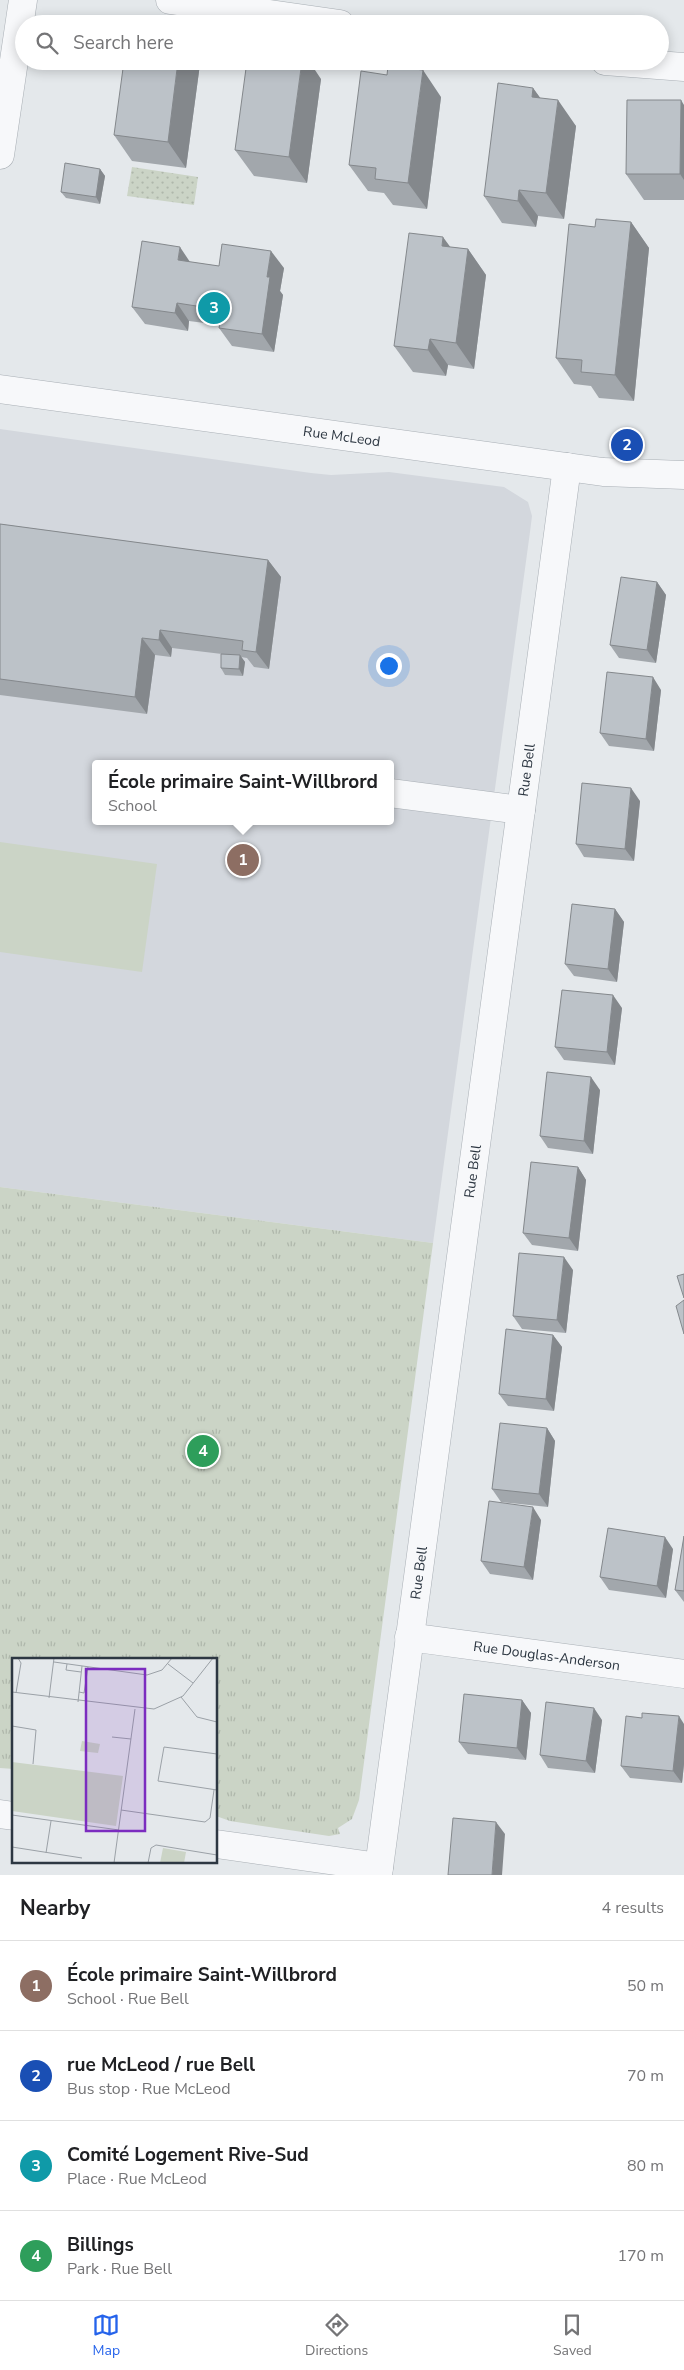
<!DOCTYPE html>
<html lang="en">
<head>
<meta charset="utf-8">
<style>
	body { margin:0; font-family:"Nunito Sans",sans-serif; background:#f2f2f2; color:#202124 }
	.you { position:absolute; left:388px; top:665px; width:18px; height:18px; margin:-12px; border:4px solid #fff; border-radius:50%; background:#1a73e8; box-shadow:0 0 0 8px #1a73e833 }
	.badge { display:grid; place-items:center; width:32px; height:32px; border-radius:50%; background:#2563eb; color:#fff; font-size:16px; font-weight:700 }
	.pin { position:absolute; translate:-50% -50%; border:2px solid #fff; box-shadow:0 1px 5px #0006 }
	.popup { position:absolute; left:92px; top:760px; width:302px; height:65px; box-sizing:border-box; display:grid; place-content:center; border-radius:5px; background:#fff; filter:drop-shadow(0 1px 4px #0005); font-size:16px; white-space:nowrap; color:#757577 }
	.popup b { font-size:19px; color:#202124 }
	.popup::after { content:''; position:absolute; left:50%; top:100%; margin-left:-10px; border:10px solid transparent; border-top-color:#fff }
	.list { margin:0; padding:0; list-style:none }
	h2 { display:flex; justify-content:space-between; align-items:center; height:65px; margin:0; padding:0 20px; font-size:21px }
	h2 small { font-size:16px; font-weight:400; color:#757577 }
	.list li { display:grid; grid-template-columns:32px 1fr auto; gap:15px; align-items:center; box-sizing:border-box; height:90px; padding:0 20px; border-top:1px solid #e0e0e0 }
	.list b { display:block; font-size:19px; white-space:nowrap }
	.list p { margin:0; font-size:16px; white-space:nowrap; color:#757577 }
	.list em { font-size:16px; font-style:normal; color:#757577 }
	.icon { flex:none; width:28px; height:28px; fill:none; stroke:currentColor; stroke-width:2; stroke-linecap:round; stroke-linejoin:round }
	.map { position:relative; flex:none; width:684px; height:1875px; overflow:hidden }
	.search { position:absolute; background:#fff; box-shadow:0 2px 12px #0003; left:15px; right:15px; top:15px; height:55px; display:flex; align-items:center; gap:12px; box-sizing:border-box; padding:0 18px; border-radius:28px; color:#757577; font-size:19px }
	.sheet { height:425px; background:#fff }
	nav { display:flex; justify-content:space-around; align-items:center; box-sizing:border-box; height:70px; border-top:1px solid #e0e0e0; background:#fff; font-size:14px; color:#757577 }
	nav a { display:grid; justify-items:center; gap:2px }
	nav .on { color:#2563eb }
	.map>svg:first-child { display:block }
	.built { fill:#d3d7dd; fill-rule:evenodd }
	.grass { fill:#cbd4c6 }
	.park { fill:url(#park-tufts) }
	.garden { fill:url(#garden-dots) }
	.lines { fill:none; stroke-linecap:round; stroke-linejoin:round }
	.minor-casing { stroke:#a9afb5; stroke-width:29 }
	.minor { stroke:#f7f8fa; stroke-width:28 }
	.wall { fill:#a2a7ac }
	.shaded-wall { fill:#84888c }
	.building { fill:#bcc2c8; stroke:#84888c }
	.labels { text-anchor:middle; stroke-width:5; stroke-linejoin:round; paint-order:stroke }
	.street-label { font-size:14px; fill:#2d3742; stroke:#f4f6f8 }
	.inset-road { fill:none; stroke:#9ba1a7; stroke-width:1 }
	.view { fill:#7b2cbf; fill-opacity:0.15; stroke:#7b2cbf; stroke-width:2.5 }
	.inset-edge { fill:none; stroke:#2d3742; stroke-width:2.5 }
</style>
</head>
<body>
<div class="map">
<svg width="684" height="1875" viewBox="0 0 684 1875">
	<defs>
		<pattern id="park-tufts" width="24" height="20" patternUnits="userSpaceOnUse" patternTransform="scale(1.25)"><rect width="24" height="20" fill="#cbd4c6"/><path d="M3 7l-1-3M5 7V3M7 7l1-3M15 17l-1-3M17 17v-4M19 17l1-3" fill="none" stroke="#afb7ab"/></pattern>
		<pattern id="garden-dots" width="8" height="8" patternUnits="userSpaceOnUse" patternTransform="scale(1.25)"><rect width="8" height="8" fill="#cbd4c6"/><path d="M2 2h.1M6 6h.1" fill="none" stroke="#afb7ab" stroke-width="1.8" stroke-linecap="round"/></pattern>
	</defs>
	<rect width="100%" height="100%" fill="#e4e8eb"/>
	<path class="built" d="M 0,429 L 311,473 L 331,475 L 389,472 L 504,487 L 528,502 L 532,516 L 530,532 L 433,1243 L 0,1187 ZM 96,764 L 390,764 L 390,821 L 96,821 Z"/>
	<path class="grass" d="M 0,842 L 157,864 L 142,972 L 0,952 Z"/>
	<path class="park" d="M 0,1187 L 433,1243 L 359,1800 L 352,1819 L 338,1828 L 340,1834 L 329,1836 L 230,1821 L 216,1816 L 216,1659 L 14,1659 L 14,1769 L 0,1768 Z"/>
	<path class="garden" d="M 132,167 L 198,177 L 194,205 L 127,196 Z"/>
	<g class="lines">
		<defs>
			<g id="minor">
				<path d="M 170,0 L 340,24"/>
				<path d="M 605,61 L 684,67"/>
				<path d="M 0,155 L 23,0"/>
				<path id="s1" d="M 0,389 L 567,467 L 603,472 L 684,475"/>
				<path d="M 390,793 L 521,810"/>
				<path id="s2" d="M 409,1637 L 684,1674"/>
				<path d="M 0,1814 L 14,1816"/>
				<path d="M 216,1844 L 379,1867"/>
				<path id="s3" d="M 378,1875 L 567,467"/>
			</g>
		</defs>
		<use href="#minor" class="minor-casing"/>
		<use href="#minor" class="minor"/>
	</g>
	<path class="wall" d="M 200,64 L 186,168 L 132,161 L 114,135 Z
		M 321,79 L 307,183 L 254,176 L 235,150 Z
		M 533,88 L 540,98 L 576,126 L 564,219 L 538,216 L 536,227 L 502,223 L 484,196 Z
		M 441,97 L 427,209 L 393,205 L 384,193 L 368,191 L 349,165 Z
		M 684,105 L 684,200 L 644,200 L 626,174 Z
		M 100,169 L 105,176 L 100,204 L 66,198 L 61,192 Z
		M 631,222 L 649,248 L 634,401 L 599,398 L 591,386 L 574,384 L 556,358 L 595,227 Z
		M 450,247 L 468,249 L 486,275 L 474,369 L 448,365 L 446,376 L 413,372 L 394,346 Z
		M 190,262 L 219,266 L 284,268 L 280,291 L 283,295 L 274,352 L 232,346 L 219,328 L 220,325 L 189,321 L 188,331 L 145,324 L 132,307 Z
		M 0,524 L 268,560 L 281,577 L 269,669 L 254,667 L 247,658 L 241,657 L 245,662 L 243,676 L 225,675 L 221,668 L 222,654 L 172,648 L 171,657 L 155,655 L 147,714 L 0,695 Z
		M 657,582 L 666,595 L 656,663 L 619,658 L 610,645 Z
		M 661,690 L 654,751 L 609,746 L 600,733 Z
		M 640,801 L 634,861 L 584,857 L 576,844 Z
		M 615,909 L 624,922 L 617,982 L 574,976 L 565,964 Z
		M 622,1008 L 615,1065 L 564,1060 L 555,1047 Z
		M 600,1090 L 593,1154 L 548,1148 L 540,1136 Z
		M 578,1167 L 586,1180 L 578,1251 L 532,1245 L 523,1233 Z
		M 573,1270 L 566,1333 L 522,1329 L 513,1316 Z
		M 553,1335 L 562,1347 L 554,1411 L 508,1406 L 499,1394 Z
		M 547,1428 L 555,1441 L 548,1507 L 501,1502 L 492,1489 Z
		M 541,1520 L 533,1580 L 490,1574 L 481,1561 Z
		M 684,1536 L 684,1602 L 675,1590 Z
		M 673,1549 L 666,1598 L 609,1590 L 600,1577 Z
		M 522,1700 L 531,1713 L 526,1760 L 468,1754 L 459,1742 Z
		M 602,1720 L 595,1773 L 548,1768 L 540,1755 Z
		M 684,1724 L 684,1764 L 682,1783 L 630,1778 L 621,1766 Z"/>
	<path class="shaded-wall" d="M 178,61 L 198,61 L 200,64 L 186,168 L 168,142 Z
		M 302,61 L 309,61 L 321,79 L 307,183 L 289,157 Z
		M 423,70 L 441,97 L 427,209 L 408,183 Z
		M 533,88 L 552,114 L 532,97 Z
		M 558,100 L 576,126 L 564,219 L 546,193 Z
		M 681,100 L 684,105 L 684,180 L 680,174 Z
		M 100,169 L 105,176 L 100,204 L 96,197 Z
		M 519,190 L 538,216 L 536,227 L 518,201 Z
		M 631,222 L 649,248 L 634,401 L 615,375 Z
		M 443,237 L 462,263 L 442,246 Z
		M 180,247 L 192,265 L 178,260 Z
		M 468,249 L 486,275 L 474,369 L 456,343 Z
		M 271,251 L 284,268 L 280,291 L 283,295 L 274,352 L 262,334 L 267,277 Z
		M 177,303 L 189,321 L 188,331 L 175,313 Z
		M 430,339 L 448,365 L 446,376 L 428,350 Z
		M 268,560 L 281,577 L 269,669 L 256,652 Z
		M 657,582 L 666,595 L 656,663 L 647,650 Z
		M 160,630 L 172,648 L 171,657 L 159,640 Z
		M 142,638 L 155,655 L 147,714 L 135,697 Z
		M 240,655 L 245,662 L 243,676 L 239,669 Z
		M 653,677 L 661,690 L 654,751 L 646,739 Z
		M 631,788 L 640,801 L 634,861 L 625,849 Z
		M 615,909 L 624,922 L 617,982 L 608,969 Z
		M 613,995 L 622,1008 L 615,1065 L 607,1052 Z
		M 591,1077 L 600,1090 L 593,1154 L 584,1141 Z
		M 578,1167 L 586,1180 L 578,1251 L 569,1238 Z
		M 564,1257 L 573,1270 L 566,1333 L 557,1320 Z
		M 553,1335 L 562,1347 L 554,1411 L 546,1399 Z
		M 547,1428 L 555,1441 L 548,1507 L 539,1494 Z
		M 533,1507 L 541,1520 L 533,1580 L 524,1567 Z
		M 665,1537 L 673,1549 L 666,1598 L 657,1586 Z
		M 522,1700 L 531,1713 L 526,1760 L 517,1748 Z
		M 594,1708 L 602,1720 L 595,1773 L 586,1761 Z
		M 679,1716 L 684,1724 L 684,1764 L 682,1783 L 673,1771 Z
		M 496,1822 L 505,1834 L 502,1875 L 492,1875 Z"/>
	<path class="building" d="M 124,61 L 178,61 L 168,142 L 114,135 Z
		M 247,61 L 302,61 L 289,157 L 235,150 Z
		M 388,66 L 423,70 L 408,183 L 375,179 L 376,168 L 349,165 L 361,71 L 387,75 Z
		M 498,83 L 533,88 L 532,97 L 558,100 L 546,193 L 519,190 L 518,201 L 484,196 Z
		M 627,100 L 681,100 L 680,174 L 626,174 Z
		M 65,163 L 100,169 L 96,197 L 61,192 Z
		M 596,219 L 631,222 L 615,375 L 581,372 L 582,360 L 556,358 L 569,224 L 595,227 Z
		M 409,233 L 443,237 L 442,246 L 468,249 L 456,343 L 430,339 L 428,350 L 394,346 Z
		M 142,241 L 180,247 L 178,260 L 219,266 L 222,244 L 271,251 L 267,277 L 270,277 L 262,334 L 219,328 L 222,310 L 177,303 L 175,313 L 132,307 Z
		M 0,524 L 268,560 L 256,652 L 242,650 L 243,641 L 160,630 L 159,640 L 142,638 L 135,697 L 0,679 Z
		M 621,577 L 657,582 L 647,650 L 610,645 Z
		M 221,654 L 240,655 L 239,669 L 221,668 Z
		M 607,672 L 653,677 L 646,739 L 600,733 Z
		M 582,783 L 631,788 L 625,849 L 576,844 Z
		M 572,904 L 615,909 L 608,969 L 565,964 Z
		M 562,990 L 613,995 L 607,1052 L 555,1047 Z
		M 547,1072 L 591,1077 L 584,1141 L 540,1136 Z
		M 531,1162 L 578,1167 L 569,1238 L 523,1233 Z
		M 519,1253 L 564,1257 L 557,1320 L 513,1316 Z
		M 684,1274 L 684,1298 L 677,1276 Z
		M 684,1300 L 684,1334 L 676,1306 Z
		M 506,1329 L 553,1335 L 546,1399 L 499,1394 Z
		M 500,1423 L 547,1428 L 539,1494 L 492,1489 Z
		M 489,1501 L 533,1507 L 524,1567 L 481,1561 Z
		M 608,1528 L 665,1537 L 657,1586 L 600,1577 Z
		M 684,1536 L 684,1591 L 675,1590 Z
		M 464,1694 L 522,1700 L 517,1748 L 459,1742 Z
		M 546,1702 L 594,1708 L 586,1761 L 540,1755 Z
		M 642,1713 L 679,1716 L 673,1771 L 621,1766 L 626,1716 L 642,1718 Z
		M 453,1818 L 496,1822 L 492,1875 L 448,1875 Z"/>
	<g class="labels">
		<g class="street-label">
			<text dy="5" stroke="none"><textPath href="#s1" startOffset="345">Rue McLeod</textPath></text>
			<text dy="5" stroke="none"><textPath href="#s3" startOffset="1115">Rue Bell</textPath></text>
			<text dy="5" stroke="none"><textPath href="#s3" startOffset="710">Rue Bell</textPath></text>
			<text dy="5" stroke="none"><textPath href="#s3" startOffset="305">Rue Bell</textPath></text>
			<text dy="5" stroke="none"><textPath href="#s2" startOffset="139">Rue Douglas-Anderson</textPath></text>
		</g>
	</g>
	<g transform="translate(12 1658)">
		<rect width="205" height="205" fill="#e4e8eb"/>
		<path d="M 70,83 L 88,86 L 86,95 L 68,93 Z" fill="#cbd4c6"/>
		<path d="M 0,104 L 111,118 L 104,168 L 0,153 ZM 151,190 L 174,194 L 172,205 L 148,205 Z" fill="#cbd4c6"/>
		<path class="inset-road" d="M 42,4 L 135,17 L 150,12 L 160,0M 55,6 L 54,12 L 69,14M 156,6 L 181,25M 0,34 L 142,51 L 171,38 L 201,0M 67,34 L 72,35 L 76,9M 4,35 L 9,5 L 6,0M 169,39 L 185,59 L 205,64M 37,40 L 42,0M 66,44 L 70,8M 0,68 L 24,72 L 21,106M 100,79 L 119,81M 205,96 L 152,89 L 146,123 L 205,132M 109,152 L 193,164 L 198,160 L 202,132M 0,157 L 107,172M 0,189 L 70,200M 34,195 L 39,163M 102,205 L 123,51M 136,205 L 139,190 L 144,187 L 205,197"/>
		<path class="view" d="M 74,11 L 133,11 L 133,173 L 74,173 Z"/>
		<rect width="205" height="205" class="inset-edge"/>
	</g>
</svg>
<div class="you"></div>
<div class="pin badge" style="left:243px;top:860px;background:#8d6e63">1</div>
<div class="popup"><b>École primaire Saint-Willbrord</b>School</div>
<div class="pin badge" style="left:627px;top:445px;background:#1a4fb4">2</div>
<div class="pin badge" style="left:214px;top:308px;background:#0f9aa8">3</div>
<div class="pin badge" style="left:203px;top:1451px;background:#2e9e5b">4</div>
<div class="search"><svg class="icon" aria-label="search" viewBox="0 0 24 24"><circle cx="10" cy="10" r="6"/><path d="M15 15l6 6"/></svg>Search here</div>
</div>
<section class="sheet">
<h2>Nearby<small>4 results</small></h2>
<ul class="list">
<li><span class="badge" style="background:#8d6e63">1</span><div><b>École primaire Saint-Willbrord</b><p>School · Rue Bell</p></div><em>50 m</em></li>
<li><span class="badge" style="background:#1a4fb4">2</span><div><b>rue McLeod / rue Bell</b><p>Bus stop · Rue McLeod</p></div><em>70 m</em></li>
<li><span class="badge" style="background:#0f9aa8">3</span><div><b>Comité Logement Rive-Sud</b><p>Place · Rue McLeod</p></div><em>80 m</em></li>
<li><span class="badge" style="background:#2e9e5b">4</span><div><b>Billings</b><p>Park · Rue Bell</p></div><em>170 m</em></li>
</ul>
</section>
<nav>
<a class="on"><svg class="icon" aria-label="map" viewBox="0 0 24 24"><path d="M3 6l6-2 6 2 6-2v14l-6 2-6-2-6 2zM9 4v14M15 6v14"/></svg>Map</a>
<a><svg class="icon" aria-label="directions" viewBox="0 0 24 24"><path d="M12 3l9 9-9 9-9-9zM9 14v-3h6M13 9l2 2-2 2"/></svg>Directions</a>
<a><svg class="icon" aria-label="saved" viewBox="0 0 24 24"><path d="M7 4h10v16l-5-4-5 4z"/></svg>Saved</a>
</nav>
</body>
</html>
